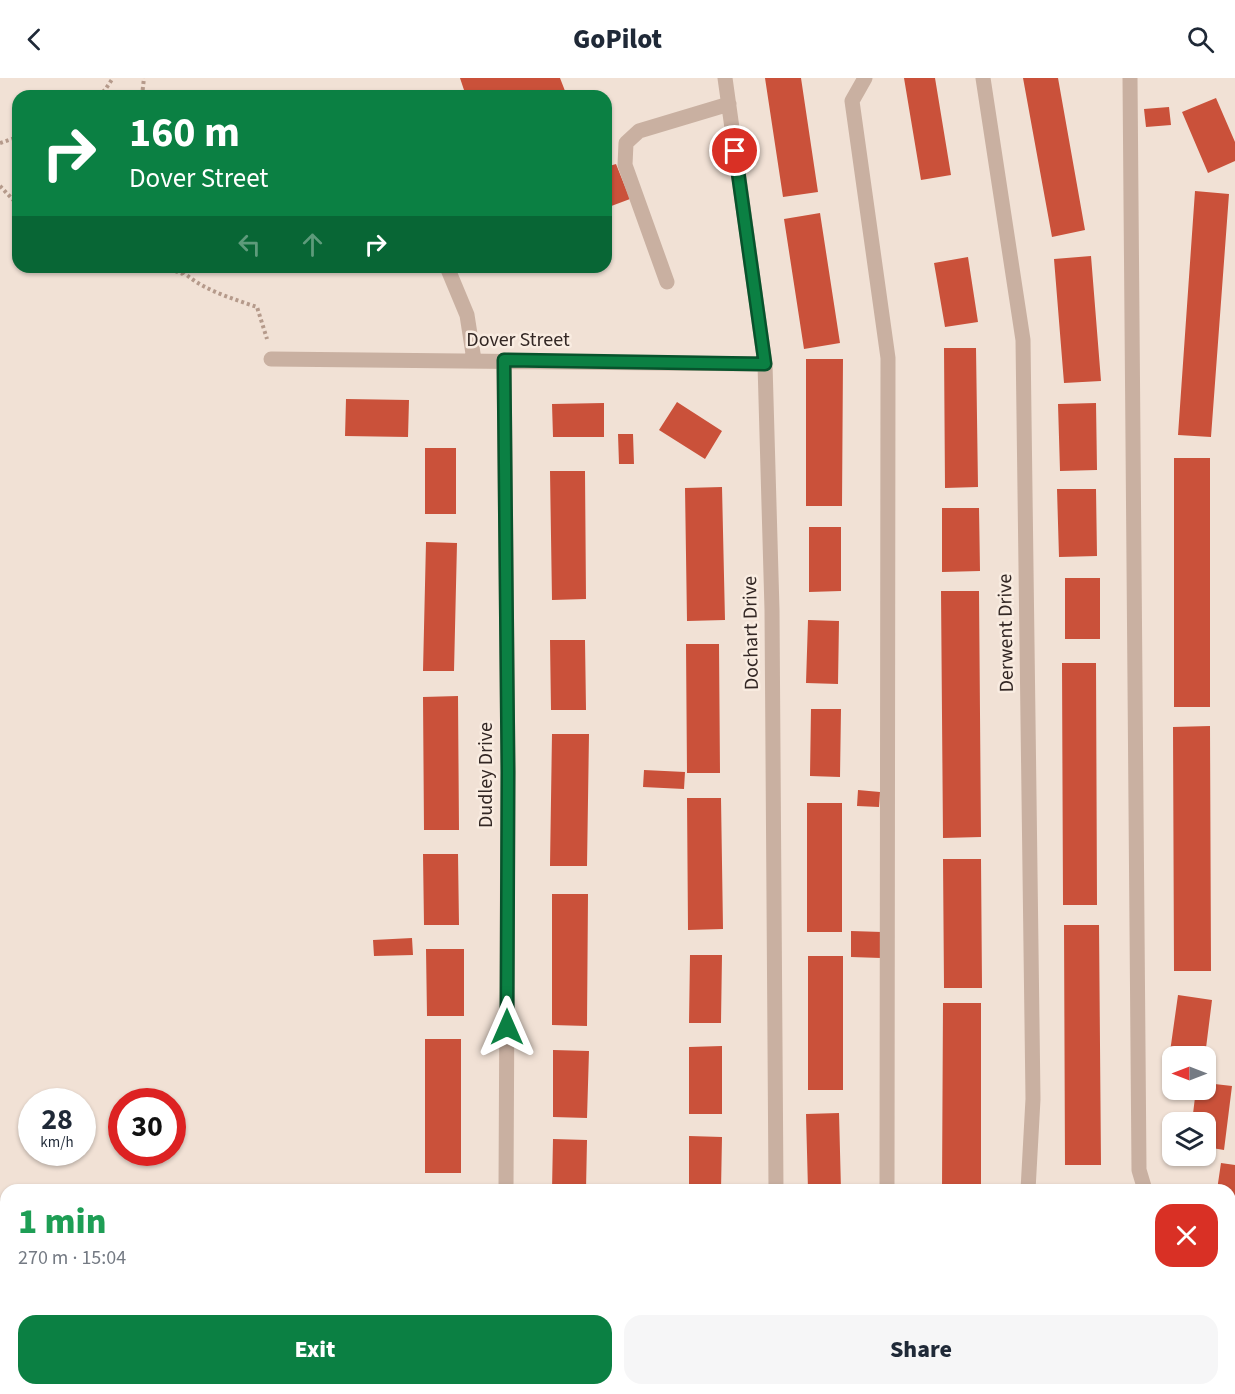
<!DOCTYPE html>
<meta charset="utf-8">
<style>
body{margin:0;font-family:"Source Sans 3",sans-serif;background:#f6f6f7;color:#1f2937;height:100vh;display:flex;flex-direction:column;font-size:22px;white-space:nowrap}
*{box-sizing:border-box;margin:0}
p{font-size:20px;color:#747a83}
.icon{flex:none;width:33px;height:33px;fill:none;stroke:currentColor;stroke-width:2;stroke-linecap:round;stroke-linejoin:round}
.map{position:relative;flex:1;overflow:hidden}
.drawer{position:absolute;left:0px;top:1106px;width:1236px;height:212px;display:flex;flex-direction:column;background:#fff;border-radius:18px 18px 0 0;box-shadow:0 2px 4px #0004}
.drawer>*{flex:none}
.top-card{position:absolute;left:12px;top:12px;width:600px;height:183px;border-radius:18px;box-shadow:0 2px 4px #0004;background:#0b8043;color:#fff;overflow:hidden}
.needle{width:39px;rotate:270deg}
.controls{position:absolute;left:1162px;top:968px;display:grid;gap:12px}
.controls a{display:grid;place-items:center;width:54px;height:54px;border-radius:12px;background:#fff;box-shadow:0 2px 4px #0004;font-size:30px}
.speed{position:absolute;left:18px;top:1010px;display:flex;gap:12px;font-size:30px;font-weight:700;text-align:center}
.speed>*{display:grid;place-content:center;width:78px;height:78px;border-radius:50%;background:#fff;box-shadow:0 2px 4px #0004;line-height:1}
.speed small{font-size:15px;font-weight:400}
.speed .limit{border:9px solid #d22;background:#fff;color:#111}
.pin{position:absolute;display:grid;place-items:center;width:51px;height:51px;color:#fff;margin:-26px;border:3px solid #fff;border-radius:50%;box-shadow:0 2px 6px #0007}
.me{position:absolute;width:66px;margin:-33px;rotate:0deg;stroke-linejoin:round;filter:drop-shadow(0 0 4px #0008)}
.turn{display:flex;align-items:center;gap:21px;height:126px;padding:0 18px;font-size:27px}
.turn .icon{width:78px;height:78px;stroke-width:2.5}
.turn b{display:block;font-size:42px;line-height:51px}
.lanes{display:flex;align-items:center;height:57px;padding:0 18px;background:#0003;justify-content:center;gap:30px;direction:ltr}
.lanes .off{opacity:.35}
.round{display:grid;place-items:center;flex:none;width:63px;height:63px;border-radius:18px;background:#f6f6f7}
.overview{display:flex;align-items:center;justify-content:space-between;height:102px;padding:0 18px}
h1{font-size:36px;font-weight:800;line-height:45px;color:#1e9e55}
.action{display:flex;gap:12px;margin-top:auto;padding:12px 18px}
.action a{flex:1;height:69px;border-radius:18px;background:#0b8043;color:#fff;font-size:24px;font-weight:800;line-height:69px;text-align:center}
.action a+a{background:#f6f6f7;color:#1f2937}
header{display:flex;justify-content:space-between;align-items:center;height:78px;padding:0 18px;background:#fff;font-size:27px;font-weight:800}
.map>svg:first-child{display:block}
</style>
<header><svg class="icon" aria-label="back" viewBox="0 0 24 24"><path d="M15 5l-7 7 7 7"/></svg>GoPilot<svg class="icon" aria-label="search" viewBox="0 0 24 24"><circle cx="10" cy="10" r="6"/><path d="M15 15l6 6"/></svg></header>
<div class="map">
<svg width="1235" height="1316" viewBox="0 0 1235 1316">
<rect width="100%" height="100%" fill="#f1e1d5"/>
<path fill="#ca513a" d="M460 0H560L567 18H458L457 15 464 12Z
M765 0H801L818 114 783 119Z
M904 0H935L951 97 921 102Z
M1023 0H1058L1085 152 1052 159Z
M1216 20 1235 64V83L1208 95 1182 34Z
M1169 29 1171 47 1146 49 1144 31Z
M616 86 630 121 606 130V89Z
M1195 113 1229 116 1211 359 1178 357Z
M820 135 840 265 804 271 784 141Z
M1091 178 1101 303 1064 305 1054 181Z
M968 179 978 244 945 249 934 185Z
M944 270H976L978 409 945 410Z
M806 281H843L842 428H806Z
M346 321 409 322 408 359 345 358Z
M677 324 722 353 705 381 659 352Z
M604 325V359H553L552 326Z
M1096 325 1097 392 1060 393 1058 326Z
M618 356H633L634 386H619Z
M425 370H456V436H425Z
M1174 380H1210V629H1174Z
M550 393H585L586 521 552 522Z
M722 409 725 542 687 543 685 410Z
M1057 411H1096L1097 478 1059 479Z
M942 430H979L980 493 942 494Z
M809 449H841V513L809 514Z
M426 464 457 465 454 593H423Z
M1065 500H1100V561H1065Z
M941 513H979L981 759 943 760Z
M808 542 839 543 838 606 806 605Z
M550 562H585L586 632H551Z
M686 566H719L720 695H687Z
M1062 585H1096L1097 827H1063Z
M458 618 459 752H424L423 619Z
M811 631H841L840 699 810 698Z
M1210 648 1211 893H1174L1173 649Z
M552 656H589L587 788H550Z
M644 692 685 694 684 711 643 709Z
M858 712 880 714 879 729 857 728Z
M687 720H721L723 851 688 852Z
M807 725H842V854H807Z
M423 776H458L459 847H424Z
M943 781H981L982 910H944Z
M552 816H588L587 948 552 947Z
M1064 847H1099L1101 1087H1065Z
M851 853 882 854 881 880 851 879Z
M412 860 413 877 374 878 373 862Z
M426 871H464V938H427Z
M690 877H722L721 945H689Z
M808 878H843V1012H808Z
M1178 917 1212 922 1205 978H1173V981H1169Z
M943 925H981V1112H942Z
M425 961H461V1095H425Z
M722 968V1036H689V969Z
M553 972 589 973 587 1040 553 1039Z
M1206 1005 1232 1008 1224 1072 1206 1069V1044H1192L1196 1011H1206Z
M839 1035 841 1112H808L806 1036Z
M689 1058 722 1059 721 1112H689Z
M553 1061 587 1062 586 1112H552Z
M1221 1085 1235 1087V1160H1230V1112H1217Z
M425 1311H459V1316H425Z"/>
<g fill="none" stroke-linecap="round" stroke-linejoin="round">
<path stroke="#b59a8b" stroke-width="4" stroke-dasharray="3 3" stroke-linecap="butt" d="M98 18 105 12 113 0
M142 18 144 0
M0 65 18 59
M0 108 18 127
M164 189 183 196
M179 189C194 209 233 221 257 229L267 261"/>
<path stroke="#c9b0a1" stroke-width="15" d="M725 0 765 286 772 532 776 1112
M865 0 852 23 888 280 887 1112
M983 0 1023 262 1033 1021 1028 1112
M1130 0 1139 1092 1145 1112
M447 189 467 237 474 282
M667 204 625 87 626 65 639 53 729 26
M271 281 765 286
M504 282 508 694 506 1112
M1230 1302H1235
M506 1311V1316"/>
</g>
<g fill="none" stroke-linecap="round" stroke-linejoin="round">
<defs>
<path id="route" d="M507 949 508 694 504 282 765 286 735 73"/>
</defs>
<use href="#route" stroke="#07532c" stroke-width="15"/>
<use href="#route" stroke="#0b8043" stroke-width="10"/>
</g>
<g text-anchor="middle" dominant-baseline="central" stroke-width="5" stroke-linejoin="round" paint-order="stroke">
<g font-size="20" fill="#332724" stroke="#f9ece1">
<text x="518" y="262">Dover Street</text>
<text transform="translate(751 555) rotate(-91)">Dochart Drive</text>
<text transform="translate(1006 555) rotate(-91)">Derwent Drive</text>
<text transform="translate(486 697) rotate(-90)">Dudley Drive</text>
</g>
</g>
</svg>
<div class="controls">
<a><svg class="needle" viewBox="-14 -14 28 28"><path d="M0-13l5 13h-10z" fill="#e53935"/><path d="M0 13l5-13h-10z" fill="#747a83"/></svg></a>
<a><svg class="icon" aria-label="layers" viewBox="0 0 24 24"><path d="M12 4l9 5-9 5-9-5zM3 14l9 5 9-5"/></svg></a>
</div>
<div class="speed"><div>28<small>km/h</small></div><div class="limit">30</div></div>
<div class="pin" style="left:735px;top:73px;background:#d93025"><svg class="icon" aria-label="arrive" viewBox="0 0 24 24"><path d="M6 21V4h12l-3 4 3 4H6"/></svg></div>
<svg class="me" style="left:507px;top:949px" viewBox="-20 -20 40 40"><path d="M0-17L14 15 0 8-14 15z" fill="#0b8043" stroke="#fff" stroke-width="4"/></svg>
<div class="top-card">
<div class="turn"><svg class="icon" aria-label="right" viewBox="0 0 24 24"><path d="M7 20v-9h11M14 6l5 5-5 5"/></svg><div><b>160 m</b>Dover Street</div></div>
<div class="lanes"><svg class="icon off" aria-label="left" viewBox="0 0 24 24"><path d="M17 20v-9H6M10 6l-5 5 5 5"/></svg><svg class="icon off" aria-label="ahead" viewBox="0 0 24 24"><path d="M12 20V5M6 11l6-6 6 6"/></svg><svg class="icon" aria-label="right" viewBox="0 0 24 24"><path d="M7 20v-9h11M14 6l5 5-5 5"/></svg></div>
</div>
<section class="drawer">
<div class="overview"><div><h1>1 min</h1><p>270 m · 15:04</p></div><a class="round" style="background:#d93025;color:#fff"><svg class="icon" aria-label="close" viewBox="0 0 24 24"><path d="M6 6l12 12M18 6L6 18"/></svg></a></div>
<div class="action"><a>Exit</a><a>Share</a></div>
</section>
</div>
